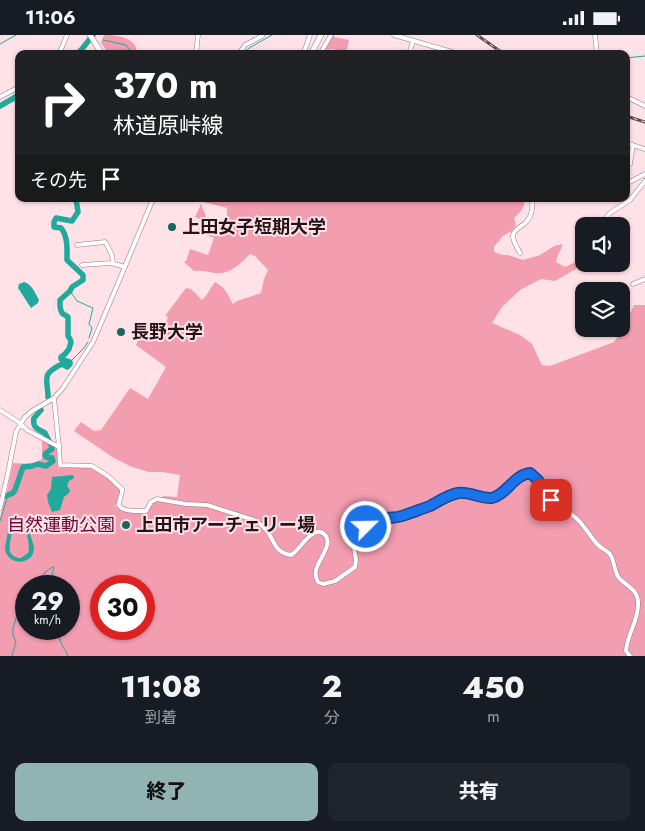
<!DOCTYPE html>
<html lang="ja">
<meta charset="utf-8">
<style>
body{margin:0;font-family:Jost,"Noto Sans JP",sans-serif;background:#20242c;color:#f1f3f6;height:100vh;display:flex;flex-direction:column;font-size:19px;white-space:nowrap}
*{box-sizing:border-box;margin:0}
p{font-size:16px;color:#9ea1a6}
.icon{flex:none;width:28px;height:28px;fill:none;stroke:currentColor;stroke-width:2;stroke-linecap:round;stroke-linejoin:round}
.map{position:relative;height:621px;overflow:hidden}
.side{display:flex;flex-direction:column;background:#171b24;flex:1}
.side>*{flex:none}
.banner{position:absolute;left:15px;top:15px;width:615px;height:152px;border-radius:10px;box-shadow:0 1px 4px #0004;background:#202124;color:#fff;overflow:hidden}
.controls{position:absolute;left:575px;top:182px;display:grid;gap:10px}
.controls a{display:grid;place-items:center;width:55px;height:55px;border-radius:10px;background:#171b24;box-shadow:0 1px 4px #0004;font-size:25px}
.speed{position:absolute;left:15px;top:540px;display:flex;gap:10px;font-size:25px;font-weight:700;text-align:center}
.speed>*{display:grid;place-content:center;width:65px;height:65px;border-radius:50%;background:#171b24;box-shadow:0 1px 4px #0004;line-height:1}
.speed small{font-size:12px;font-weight:400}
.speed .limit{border:8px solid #d22;background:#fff;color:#111}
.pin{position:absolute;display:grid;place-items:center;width:42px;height:42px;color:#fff;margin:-21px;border-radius:10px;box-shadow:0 2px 8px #0006}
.me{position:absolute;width:55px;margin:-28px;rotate:67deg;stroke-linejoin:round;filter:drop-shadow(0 0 4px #0008)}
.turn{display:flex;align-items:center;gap:18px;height:105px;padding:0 15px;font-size:22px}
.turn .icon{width:65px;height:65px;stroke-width:2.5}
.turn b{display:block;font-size:35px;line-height:42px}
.then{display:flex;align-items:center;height:48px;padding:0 15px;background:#0003;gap:10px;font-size:19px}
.eta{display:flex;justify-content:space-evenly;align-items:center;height:85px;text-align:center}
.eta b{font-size:30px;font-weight:800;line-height:35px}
.action{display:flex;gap:10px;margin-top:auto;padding:10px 15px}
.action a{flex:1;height:58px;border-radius:10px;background:#91b4b2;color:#111;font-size:20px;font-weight:800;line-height:58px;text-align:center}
.action a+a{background:#20242c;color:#f1f3f6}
.status{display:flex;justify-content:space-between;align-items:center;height:35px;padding:0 25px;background:#171b24;direction:ltr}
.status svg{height:14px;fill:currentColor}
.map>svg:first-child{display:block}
</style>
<div class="status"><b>11:06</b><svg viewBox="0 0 49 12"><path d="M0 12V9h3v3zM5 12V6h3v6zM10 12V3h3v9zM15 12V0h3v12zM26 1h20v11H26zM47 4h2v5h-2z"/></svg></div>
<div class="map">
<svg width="645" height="621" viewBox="0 0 645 621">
<rect width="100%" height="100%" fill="#ffe2e7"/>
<path fill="#f39db1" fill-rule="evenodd" d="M104 0C116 0 136 2 137 17L143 19H128L120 16 111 15 108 18 101 8Z
M332 0H334V2L349 5 346 19 333 14 323 15Z
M196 164H524C526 172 520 178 514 183L516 190 512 196 503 201 494 212V217L503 220H508L523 225 540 220 554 211 563 209 558 220 556 227 565 232 584 223V228L581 231 555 246 541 244 520 255 502 272 492 288 520 300 532 309 542 330 550 331 614 307 624 292 634 270H645V621H0V483L7 456 13 428 32 429 42 424V404L57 413 58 433H91L107 442 121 455V459L115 471 123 475 147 480C150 466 155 469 164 461L177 462 180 440 162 437H149L132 432 114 423 74 396 81 387 94 396 101 395 130 353 148 364 166 332 136 310 143 294 154 300H157L167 285 168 282 165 281 186 253 191 254 202 265C208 260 210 253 215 247 225 252 228 260 233 269L237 266 261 258 264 244 268 235 255 221 250 219C240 229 230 240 215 238 207 237 202 235 194 236L184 227 186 226 190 214 208 220 214 203 198 197 202 185 195 182 201 169 207 184 222 188 227 181V173L196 165ZM26 551H69V594H26ZM101 551H144V594H101Z"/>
<path fill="#21a99c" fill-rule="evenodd" d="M24 247C32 249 35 258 39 265L38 268 31 273 18 253 19 249Z
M73 440 74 443 69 446 67 451 70 455 69 458 64 462 60 475 52 477 48 467 47 460 51 454 52 442Z
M14 483H20C28 486 28 494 31 502 32 506 34 510 34 514 33 531 6 531 5 513 5 509 7 505 7 501 9 495 9 488 14 483ZM16 487H20C26 492 31 511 28 518L21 523C7 522 9 513 11 502 12 497 13 492 16 487Z"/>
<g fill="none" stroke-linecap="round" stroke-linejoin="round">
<path stroke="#21a99c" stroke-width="1" d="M103 5 126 10 133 19
M0 9 16 0
M243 19 249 13 272 0
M606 19H609
M626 23 645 21
M70 256 77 266 93 273 89 289 92 293 89 303
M70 327 84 313 88 307
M0 486 8 460
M43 541 45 537 53 532
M37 551 40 546
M49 551C50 544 53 539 54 532
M58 594C58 599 60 606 62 610 64 615 67 616 68 621
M12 621 16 607 13 600V593L17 580V573L22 561 26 557"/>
<path stroke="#21a99c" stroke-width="5.5" d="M77 19 82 14 93 0
M0 71 19 60
M48 362C48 343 40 340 62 329L67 332 70 329V327L61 324V322L65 319 69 314 71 307 70 304 68 301V282C67 281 65 280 63 279 59 275 60 270 60 265L70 256 72 252 83 245V240L67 225C67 215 68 201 61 193L54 192V187L56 183 72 186 78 177 76 164
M41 375 34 383C32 393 38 394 45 398L49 406
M6 461 13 458 15 455 23 432 32 431 38 429 46 431 53 426 52 423 46 422 45 420 46 418 52 414 51 409"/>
<defs>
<path id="minor" d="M394 0 459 19
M595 0 597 19
M59 19 67 0
M196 19 198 0
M239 19 245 10 262 1
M303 19 307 9 310 0
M320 19 331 0
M409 19 413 6
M0 62 19 52
M626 63 631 64 645 71
M626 108 645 114
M626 128 630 129 633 110
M626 149 645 139
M599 191 610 178 630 165 645 146
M77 210 105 207 106 208 112 220 113 228
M580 214 584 211
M520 218C518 214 512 205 513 200 514 195 520 192 524 189 532 182 533 174 532 164
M82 230 111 228 125 232
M633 249 645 244
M54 363 59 412 60 430 92 431 108 441 122 454C123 460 118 465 119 470 121 477 140 476 146 476L151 467 157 464 186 469 207 470 254 485C259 488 263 491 267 496 275 507 275 518 291 520L294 518C301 512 305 503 313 499 317 496 321 496 324 499 334 507 320 523 317 532 315 537 315 542 318 547L323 549 335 546 355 532 356 525 353 507C358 499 364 492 371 487 380 480 391 484 401 481 409 479 422 474 430 471 439 467 447 460 458 458 469 456 480 464 492 463 506 460 514 440 530 439 537 443 542 448 546 455 548 458 549 462 552 465 555 471 562 472 567 476 573 480 580 486 584 492 589 498 593 505 598 510 602 514 607 515 610 519 615 527 614 538 620 544 628 552 638 555 638 568 639 585 627 599 626 616L630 621
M0 375 20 388 27 395 59 412
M0 473 8 438 16 397 25 382 32 376 54 363 63 353 93 307 119 246 153 164"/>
<path id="major" d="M90 0 102 19
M311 19 321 0"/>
</defs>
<use href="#minor" stroke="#9e737c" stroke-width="5"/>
<use href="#major" stroke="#9e737c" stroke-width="6"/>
<use href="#minor" stroke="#fff" stroke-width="4"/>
<use href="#major" stroke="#fff" stroke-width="5"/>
<defs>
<path id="rail" d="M477 0 504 19
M626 81 645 87"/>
</defs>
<use href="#rail" stroke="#5c484c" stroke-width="3"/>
<use href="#rail" stroke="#ffe2e7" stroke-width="1" stroke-dasharray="4" stroke-linecap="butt"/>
</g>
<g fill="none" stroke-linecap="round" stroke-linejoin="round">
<defs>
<path id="route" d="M366 492C382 476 388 487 405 480 413 477 422 474 430 471 439 466 448 460 458 458 469 456 480 464 492 463 506 460 514 440 530 438 540 446 546 454 551 465"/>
</defs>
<use href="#route" stroke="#114b97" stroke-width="12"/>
<use href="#route" stroke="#1a73e8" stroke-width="9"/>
</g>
<g fill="#1c665f" stroke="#ffe2e7" stroke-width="2">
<circle cx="172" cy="192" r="5"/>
<circle cx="121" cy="297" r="5"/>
<circle cx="126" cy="490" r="5"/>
</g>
<g text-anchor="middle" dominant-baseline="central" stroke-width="4" stroke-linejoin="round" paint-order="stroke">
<g font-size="18" font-weight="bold" fill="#241417" stroke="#ffe2e7" text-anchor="start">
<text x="182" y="192">上田女子短期大学</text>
<text x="131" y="297">長野大学</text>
<text x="136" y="490">上田市アーチェリー場</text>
</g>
<g font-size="18" fill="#6d0630" stroke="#ffe2e7">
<text x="61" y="490">自然運動公園</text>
</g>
</g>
</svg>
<div class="controls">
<a><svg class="icon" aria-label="sound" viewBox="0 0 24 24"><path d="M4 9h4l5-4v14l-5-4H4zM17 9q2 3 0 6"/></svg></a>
<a><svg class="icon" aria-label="layers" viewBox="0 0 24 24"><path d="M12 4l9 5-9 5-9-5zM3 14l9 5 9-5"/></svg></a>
</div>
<div class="speed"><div>29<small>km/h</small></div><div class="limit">30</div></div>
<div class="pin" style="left:551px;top:465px;background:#d93025"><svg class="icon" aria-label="arrive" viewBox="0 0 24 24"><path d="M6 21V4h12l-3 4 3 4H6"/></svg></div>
<svg class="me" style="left:366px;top:492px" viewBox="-20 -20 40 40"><circle r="17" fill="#1a73e8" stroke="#fff" stroke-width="3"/><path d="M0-11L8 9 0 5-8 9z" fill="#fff"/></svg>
<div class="banner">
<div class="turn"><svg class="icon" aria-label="right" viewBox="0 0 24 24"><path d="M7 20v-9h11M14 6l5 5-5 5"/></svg><div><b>370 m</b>林道原峠線</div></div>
<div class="then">その先<svg class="icon" aria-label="arrive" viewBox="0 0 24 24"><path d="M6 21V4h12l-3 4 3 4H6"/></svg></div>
</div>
</div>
<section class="side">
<div class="eta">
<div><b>11:08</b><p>到着</p></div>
<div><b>2</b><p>分</p></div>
<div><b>450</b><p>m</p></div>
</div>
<div class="action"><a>終了</a><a>共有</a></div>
</section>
